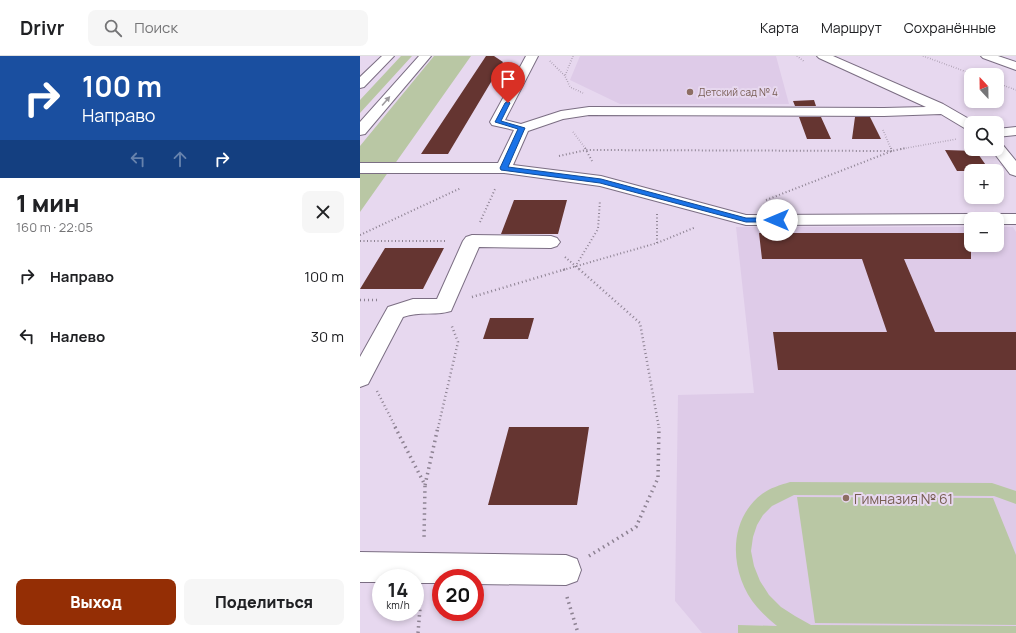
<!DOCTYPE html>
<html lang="ru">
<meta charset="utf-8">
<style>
body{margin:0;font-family:Manrope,sans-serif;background:#f6f6f6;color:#202124;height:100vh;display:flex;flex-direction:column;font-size:15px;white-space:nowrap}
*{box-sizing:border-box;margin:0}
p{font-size:13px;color:#757577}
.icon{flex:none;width:22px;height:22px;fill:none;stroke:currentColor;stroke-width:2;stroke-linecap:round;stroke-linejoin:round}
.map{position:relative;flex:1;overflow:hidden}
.details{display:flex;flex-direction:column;background:#fff;width:360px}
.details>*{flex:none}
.hud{background:#1a4fa0;color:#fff;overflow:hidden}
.needle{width:26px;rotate:338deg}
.buttons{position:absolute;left:604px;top:12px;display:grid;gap:8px}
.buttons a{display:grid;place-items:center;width:40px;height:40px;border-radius:8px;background:#fff;box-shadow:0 2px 6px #0003;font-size:20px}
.speed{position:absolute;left:12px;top:513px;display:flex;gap:8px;font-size:20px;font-weight:700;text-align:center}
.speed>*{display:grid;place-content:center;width:52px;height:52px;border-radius:50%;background:#fff;box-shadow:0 2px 6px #0003;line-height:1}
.speed small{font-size:10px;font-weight:400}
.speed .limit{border:6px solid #d22;background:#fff;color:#111}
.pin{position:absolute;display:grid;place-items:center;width:34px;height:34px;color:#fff;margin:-41px -17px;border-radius:50% 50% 50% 0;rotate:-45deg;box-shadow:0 0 4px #0007}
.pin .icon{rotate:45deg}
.me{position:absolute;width:44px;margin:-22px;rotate:270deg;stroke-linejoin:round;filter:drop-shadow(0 0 3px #0008)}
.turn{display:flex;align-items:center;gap:14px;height:84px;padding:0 16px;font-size:18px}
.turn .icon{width:52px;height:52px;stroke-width:2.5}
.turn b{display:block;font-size:28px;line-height:34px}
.lanes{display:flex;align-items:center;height:38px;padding:0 16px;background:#0003;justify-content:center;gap:20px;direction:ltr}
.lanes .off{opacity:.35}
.round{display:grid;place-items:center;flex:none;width:42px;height:42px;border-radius:8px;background:#f6f6f6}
.headline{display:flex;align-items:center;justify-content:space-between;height:68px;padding:0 16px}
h1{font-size:24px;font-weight:800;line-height:30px}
.button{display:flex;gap:8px;margin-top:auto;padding:8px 16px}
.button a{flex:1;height:46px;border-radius:8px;background:#942e05;color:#fff;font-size:16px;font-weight:800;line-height:46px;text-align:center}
.button a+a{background:#f6f6f6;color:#202124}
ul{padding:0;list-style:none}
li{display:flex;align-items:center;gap:12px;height:60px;padding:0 16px}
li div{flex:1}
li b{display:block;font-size:15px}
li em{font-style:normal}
header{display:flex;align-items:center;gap:24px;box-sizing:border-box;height:56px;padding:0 20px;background:#fff;border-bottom:1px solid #e0e0e0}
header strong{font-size:19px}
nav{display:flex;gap:22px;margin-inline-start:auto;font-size:14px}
.search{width:280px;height:36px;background:#f6f6f6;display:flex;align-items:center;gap:10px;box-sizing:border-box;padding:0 14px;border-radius:8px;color:#757577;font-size:15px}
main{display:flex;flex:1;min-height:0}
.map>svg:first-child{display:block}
</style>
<header>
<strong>Drivr</strong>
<div class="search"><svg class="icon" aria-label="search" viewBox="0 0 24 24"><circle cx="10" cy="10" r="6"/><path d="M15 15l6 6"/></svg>Поиск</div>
<nav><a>Карта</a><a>Маршрут</a><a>Сохранённые</a></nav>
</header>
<main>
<section class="details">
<div class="hud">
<div class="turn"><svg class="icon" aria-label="right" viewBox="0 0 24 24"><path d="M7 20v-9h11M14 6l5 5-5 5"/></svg><div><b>100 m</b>Направо</div></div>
<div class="lanes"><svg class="icon off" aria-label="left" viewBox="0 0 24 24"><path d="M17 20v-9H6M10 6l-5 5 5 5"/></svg><svg class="icon off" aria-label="ahead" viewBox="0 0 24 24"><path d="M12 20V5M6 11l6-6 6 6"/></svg><svg class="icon" aria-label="right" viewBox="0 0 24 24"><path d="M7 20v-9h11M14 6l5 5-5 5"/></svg></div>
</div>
<div class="headline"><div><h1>1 мин</h1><p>160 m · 22:05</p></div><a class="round"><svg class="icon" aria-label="close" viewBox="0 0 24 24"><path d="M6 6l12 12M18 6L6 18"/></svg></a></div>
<ul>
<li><svg class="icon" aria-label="right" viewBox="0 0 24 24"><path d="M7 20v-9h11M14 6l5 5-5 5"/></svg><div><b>Направо</b></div><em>100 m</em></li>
<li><svg class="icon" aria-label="left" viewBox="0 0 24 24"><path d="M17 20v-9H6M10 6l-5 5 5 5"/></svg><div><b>Налево</b></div><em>30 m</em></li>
</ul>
<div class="button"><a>Выход</a><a>Поделиться</a></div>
</section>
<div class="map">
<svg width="656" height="577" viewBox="0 0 656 577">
<rect width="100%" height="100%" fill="#e7d8ef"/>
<path fill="#decbe8" d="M220 0H416L429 48H260L210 24Z
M376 171H611V189H637V171H653L656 176V577H342L315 545 318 339 394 337Z"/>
<path fill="#b9c7a4" d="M41 0H52L0 57V44Z
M74 0H111L34 109H0V90Z
M0 115H29L0 156Z
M430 426 632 427 656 435V448L634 440 434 439 412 450 403 459 397 469 393 481 391 495 394 510 400 525 409 539 421 551 435 560 451 569 656 570V577H378V569L417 570C410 564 403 558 397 551 370 520 366 465 402 438 410 432 420 429 430 426Z
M437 441 633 442 656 499V569L455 567Z"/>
<path fill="#653531" d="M126 0H134L143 6 88 98H61Z
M454 44 456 50H435L433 45Z
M439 61H461L471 83H447Z
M495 61H510L521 83H492Z
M585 94 616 95 630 115H597Z
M154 144H207L198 178H141Z
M399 177H611V203H544L575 276H656V314H418L413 276H527L502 203H402Z
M25 192H84L63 233H0Z
M130 262H174L168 283H123Z
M149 371H229L217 449H128Z"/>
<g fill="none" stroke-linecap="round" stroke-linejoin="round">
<defs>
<path id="minor" d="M22 0H34L4 31 0 32V21Z
M59 0H71L5 78 0 79V66Z
M166 0H178L145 64 161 68 201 55 229 51 524 52 566 51 459 2 457 0H473L583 48 616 67H611V74L606 73 581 58 524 60 229 59 203 63 168 75 153 109 241 120 386 159 611 158 617 159 620 163H611V168L386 169 240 130 144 117H0V107H138L154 74 132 69 130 66Z
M621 0H638L656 6V14L623 2Z
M656 71V79L637 81V73Z
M637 87 642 88 656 105V120L650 118 631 93H637Z
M637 158H656V168H637V163H628L631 159Z
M112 179 191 180 197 182 200 186 197 190 191 192 119 191 91 255C75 260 60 255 43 261L8 328 0 331V301L28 251 53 243H77L103 185 106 181Z
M0 496 206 499 217 503 221 514 217 525 206 529 115 528V522H81V527H55V522H21V526H0Z"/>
</defs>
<use href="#minor" stroke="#7b6e83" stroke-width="2"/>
<path stroke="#8d8292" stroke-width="1.5" stroke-dasharray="0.5 2" stroke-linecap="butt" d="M213 0 205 20 210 31 223 37
M437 0 445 6
M563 0 615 19
M190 5 205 20
M637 27 656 34
M523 74 531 93
M213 76 226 93
M541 93 597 83"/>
<path stroke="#8d8292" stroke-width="2" stroke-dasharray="1 2.5" stroke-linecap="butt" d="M225 92 232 105
M199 100 226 94 532 95 531 92
M406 144 532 95 546 92
M297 158V187
M120 166 136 131
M0 179 101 132
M0 185H87
M205 201 220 214
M215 211 238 173 240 144
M203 214 297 187 336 171"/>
<path stroke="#8d8292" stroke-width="2.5" stroke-dasharray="1 3" stroke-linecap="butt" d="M219 213 280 267 299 372
M112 241 206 213
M0 244H17
M17 335 36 372
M78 372 98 286 91 268"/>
<path stroke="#8d8292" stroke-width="3.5" stroke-dasharray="1.5 4" stroke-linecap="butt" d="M35 371 65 429 64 483
M65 429 78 371
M229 500 276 471 298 422 299 371
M207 541 218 577
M58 577 61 540"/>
<use href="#minor" fill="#fff" fill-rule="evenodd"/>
</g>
<defs><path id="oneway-solid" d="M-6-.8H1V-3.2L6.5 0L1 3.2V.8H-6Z"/></defs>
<use fill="#9d9a9e" href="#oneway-solid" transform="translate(26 45) rotate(-49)"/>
<path fill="#1a73e8" stroke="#114b97" d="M148 45 150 47 141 65 165 72 148 111 241 123 386 162H417L420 164 417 166H386L240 127 141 114 140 112 158 73 135 66 145 47Z"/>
<g fill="#8d6e63" stroke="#e7d8ef" stroke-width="1.5">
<circle cx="330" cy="36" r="4"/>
<circle cx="486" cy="442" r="4"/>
</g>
<g text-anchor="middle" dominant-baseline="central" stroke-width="4" stroke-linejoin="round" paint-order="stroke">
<g font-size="10" fill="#785e54" stroke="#e7d8ef" text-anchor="start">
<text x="338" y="36">Детский сад № 4</text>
</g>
<g font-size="14" fill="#785e54" stroke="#e7d8ef" text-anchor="start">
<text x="494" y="442">Гимназия № 61</text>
</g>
</g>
</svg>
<div class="buttons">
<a><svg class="needle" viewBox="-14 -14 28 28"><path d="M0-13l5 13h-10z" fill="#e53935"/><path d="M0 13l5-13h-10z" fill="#757577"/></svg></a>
<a><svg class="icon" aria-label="search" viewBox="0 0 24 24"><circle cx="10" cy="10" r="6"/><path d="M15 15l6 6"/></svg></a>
<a>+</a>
<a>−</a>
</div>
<div class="speed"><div>14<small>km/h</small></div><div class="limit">20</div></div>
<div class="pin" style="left:148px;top:47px;background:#d93025"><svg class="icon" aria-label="arrive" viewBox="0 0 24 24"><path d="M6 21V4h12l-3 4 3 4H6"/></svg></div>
<svg class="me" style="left:417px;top:164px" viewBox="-20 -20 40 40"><circle r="19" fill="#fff"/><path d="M0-13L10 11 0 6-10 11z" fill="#1a73e8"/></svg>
</div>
</main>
